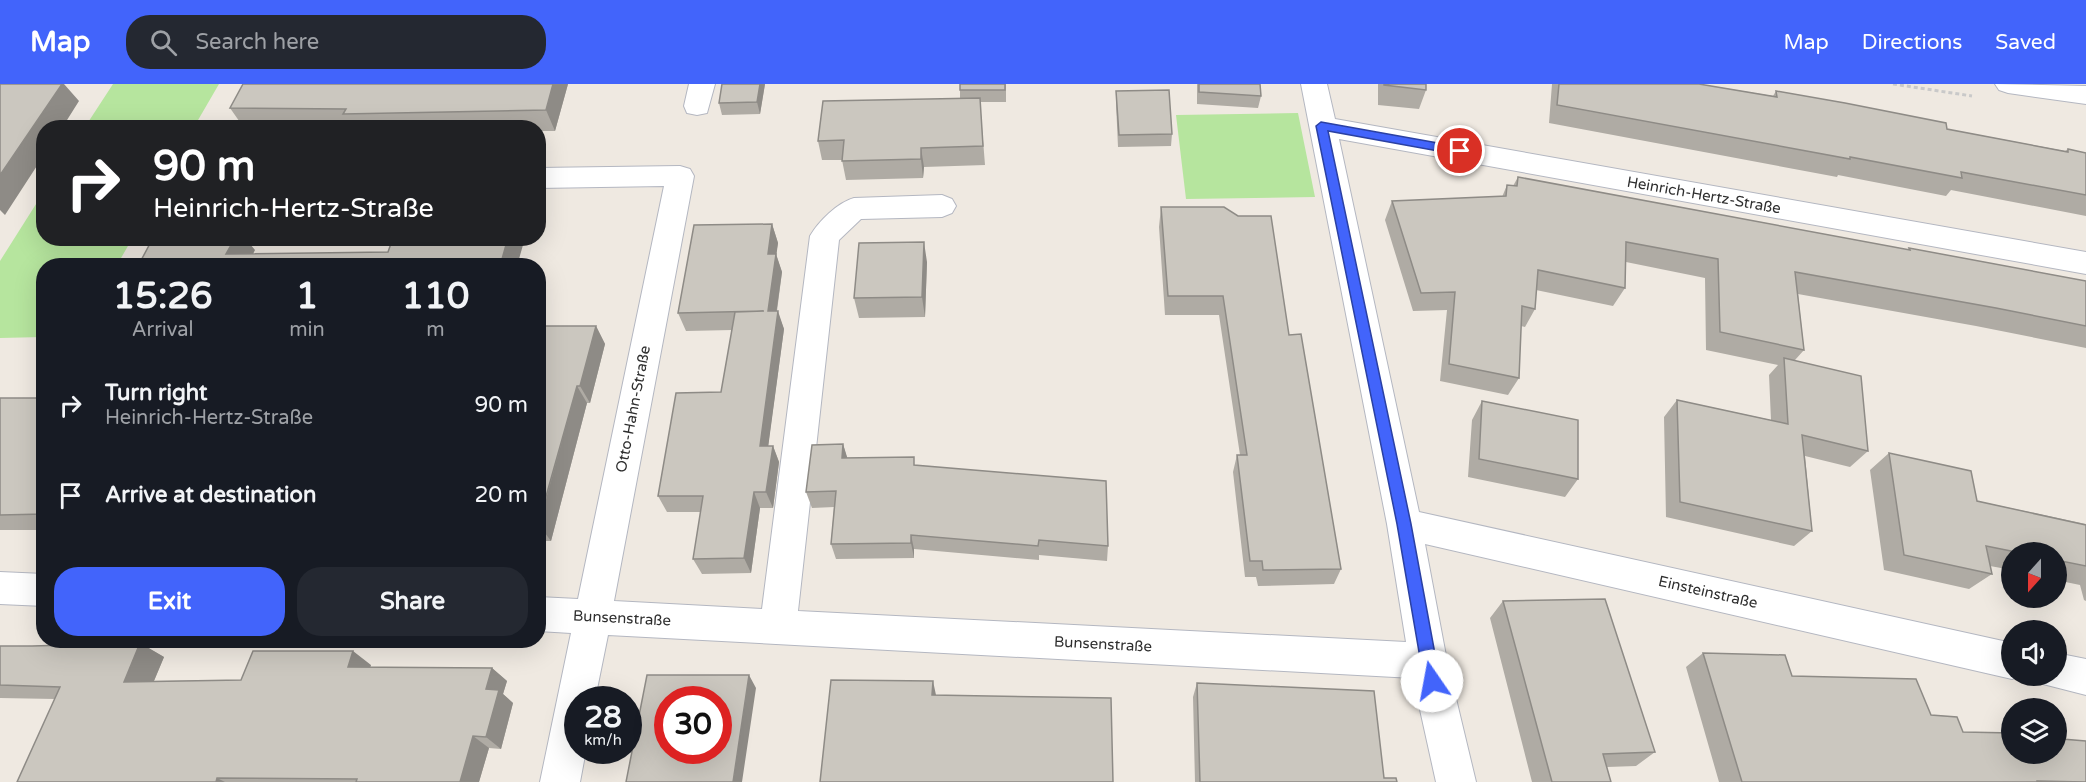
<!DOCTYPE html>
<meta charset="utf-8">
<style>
body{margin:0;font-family:"Varela Round",sans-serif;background:#242831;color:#f1f3f6;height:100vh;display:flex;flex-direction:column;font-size:22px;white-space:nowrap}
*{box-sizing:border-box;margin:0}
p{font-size:20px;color:#9ea1a6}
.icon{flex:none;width:33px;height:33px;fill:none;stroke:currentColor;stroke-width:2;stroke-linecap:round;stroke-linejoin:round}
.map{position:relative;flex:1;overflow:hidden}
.details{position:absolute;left:36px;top:174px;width:510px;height:390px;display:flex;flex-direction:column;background:#171b24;border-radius:24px;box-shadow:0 6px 24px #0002}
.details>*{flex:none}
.banner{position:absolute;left:36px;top:36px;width:510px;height:126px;border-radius:24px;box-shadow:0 6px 24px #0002;background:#202124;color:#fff;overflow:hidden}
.needle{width:39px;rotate:201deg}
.tools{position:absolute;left:2001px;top:458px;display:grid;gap:12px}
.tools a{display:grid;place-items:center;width:66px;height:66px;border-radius:50%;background:#171b24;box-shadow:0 6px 24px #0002;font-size:30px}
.speed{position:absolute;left:564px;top:602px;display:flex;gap:12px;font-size:30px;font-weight:700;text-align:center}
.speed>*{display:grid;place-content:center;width:78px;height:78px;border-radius:50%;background:#171b24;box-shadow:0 6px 24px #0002;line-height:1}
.speed small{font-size:15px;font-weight:400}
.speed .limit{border:9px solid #d22;background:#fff;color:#111}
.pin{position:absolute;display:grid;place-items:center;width:51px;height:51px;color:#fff;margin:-26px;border:3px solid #fff;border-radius:50%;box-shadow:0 2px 6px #0007}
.me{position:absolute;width:66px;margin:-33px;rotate:348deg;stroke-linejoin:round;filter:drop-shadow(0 0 4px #0008)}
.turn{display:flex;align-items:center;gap:21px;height:126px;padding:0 18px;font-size:27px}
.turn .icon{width:78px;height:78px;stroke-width:2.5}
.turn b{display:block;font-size:42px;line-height:51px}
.eta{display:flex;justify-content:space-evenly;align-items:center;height:102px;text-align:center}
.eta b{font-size:36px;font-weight:700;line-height:42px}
.cta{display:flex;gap:12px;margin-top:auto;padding:12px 18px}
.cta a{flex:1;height:69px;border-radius:24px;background:#4264fb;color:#fff;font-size:24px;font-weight:700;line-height:69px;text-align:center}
.cta a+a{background:#242831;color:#f1f3f6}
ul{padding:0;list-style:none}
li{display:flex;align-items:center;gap:18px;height:90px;padding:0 18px}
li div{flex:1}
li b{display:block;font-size:22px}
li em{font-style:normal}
header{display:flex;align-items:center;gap:36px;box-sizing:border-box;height:84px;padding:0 30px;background:#4264fb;color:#fff}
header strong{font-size:28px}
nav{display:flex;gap:33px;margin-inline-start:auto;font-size:21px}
.search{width:420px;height:54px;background:#242831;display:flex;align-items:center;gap:15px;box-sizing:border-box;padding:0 21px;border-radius:24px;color:#9ea1a6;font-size:22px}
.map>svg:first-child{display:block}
</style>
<header>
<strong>Map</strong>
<div class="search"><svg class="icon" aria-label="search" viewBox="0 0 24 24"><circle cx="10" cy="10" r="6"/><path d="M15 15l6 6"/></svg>Search here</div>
<nav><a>Map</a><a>Directions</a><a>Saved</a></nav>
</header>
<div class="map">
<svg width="2086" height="698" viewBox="0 0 2086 698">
<rect width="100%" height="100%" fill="#efe9e1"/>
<path fill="#b6e59e" d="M113 0H219L194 43H85Z
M1298 29 1315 113 1186 115 1176 31Z
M43 109 44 154 132 155 117 181 44 182 43 253 0 254V177Z"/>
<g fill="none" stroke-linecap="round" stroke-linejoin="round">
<defs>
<path id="minor" d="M689 0H715L707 29 697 31 687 29 684 22Z
M1301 0H1327L1335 35 2086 168V190L1339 55 1419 428 2012 559V591H2021L2012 595 1425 460 1447 577 1476 698H1436L1413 594 608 551 595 615H578V666H586L580 698H540L571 549 538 547V513L578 515 664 102 538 104V84L680 82 690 85 694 92 614 517 762 525 810 152C819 137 837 119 854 114L942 111 952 115 956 122 952 129 942 133 861 135 839 156 798 527 1406 558 1387 440Z
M0 488 44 490V522L0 520Z
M2056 569 2086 575V611L2043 600 2039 591H2056Z"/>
<path id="tertiary" d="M1995 0 2086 2V20L2008 9 1999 6Z"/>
</defs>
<use href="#minor" stroke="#b4b7c1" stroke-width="2"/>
<use href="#tertiary" stroke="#b4b7c1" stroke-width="2"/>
<path stroke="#c9c9c9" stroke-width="3" stroke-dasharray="4 3" stroke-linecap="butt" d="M1893 0 1972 12"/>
<use href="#minor" fill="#fff" fill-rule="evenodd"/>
<use href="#tertiary" fill="#fff" fill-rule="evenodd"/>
</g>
<path fill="#afaba4" d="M568 0 555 47H538V44H244L230 24Z
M765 0 760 30 722 31 719 19Z
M1006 0V18H980L985 81 924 83 923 94 846 96 842 76H822L818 57 960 14V6Z
M1197 0H1260L1261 12 1258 24 1197 20Z
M1378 0H1426V6L1419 25 1378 21Z
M1552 0H1699L1773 12 1776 7 1947 45 2065 67 2068 65 2086 69V132L1951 106 1946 112 1838 91 1837 93 1549 39Z
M1116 7 1172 50 1171 62 1118 63 1116 19Z
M1518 93 1907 166 1909 164 2086 197V264L1976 242 1798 210 1804 266 1795 276 1868 367 1850 383 1805 372 1812 447 1794 462 1666 433 1664 333 1677 316 1771 336 1769 291 1778 281 1706 266 1705 194 1626 178 1625 204 1613 222 1536 206 1535 225 1525 243 1521 242 1519 294 1508 311 1440 297 1447 226 1413 227 1385 136 1392 117 1502 113 1507 101 1513 102Z
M1161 123 1289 251 1341 485 1334 500 1258 502 1256 493H1245L1233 388 1237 371H1240L1219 231H1165L1159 143Z
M772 140 778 159 776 170 782 188 777 227 784 245 768 362H773L779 378 773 424H760L751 489 702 490 693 475 701 428H667L658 412 721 308 732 246 686 247 678 229Z
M927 178 925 233 859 234 854 214Z
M538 242H596L605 260 590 319H587L551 457H538Z
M44 310V446H0V314H41Z
M1482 317 1578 395 1565 413 1468 393 1472 336Z
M843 360 847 374 916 381 1108 462 1107 477 1039 471V476L914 465V474L836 475 831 460 834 423 812 424 806 408Z
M1889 369 1977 417 2086 440V517L2084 516 2080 501 2056 496V468H2012V486L1990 482 1992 490 1969 505 1884 486 1870 386Z
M1503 517 1655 668 1636 682 1607 683 1611 698H1532L1490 534Z
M140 559 164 573 154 597 241 596 371 581 370 583 492 584 507 597 503 610 513 619 501 665 489 664 479 698H17L55 615 0 614V562H32Z
M1703 569 1792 592 1931 631 1963 648 2062 655 2086 698H1719L1686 583Z
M1197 599 1384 694 1397 698H1195L1193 613Z"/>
<path fill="#8e8b86" d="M62 0H64L79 17 62 44H44V71L5 131 0 126V91Z
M553 0H568L555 47 546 26Z
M760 0H765L760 30 757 18Z
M921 64 924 83 923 94 921 75Z
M772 140 778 159 774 189 768 170Z
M235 154H245L255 166 247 182 226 170Z
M508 154H525L517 182H500Z
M924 158 927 178 925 233 922 213Z
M776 170 782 188 774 245 768 227Z
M778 227 784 245 766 379 760 362Z
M596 242 605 260 590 319 580 302Z
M577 302 587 319 551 457 539 441Z
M843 360 848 376 842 374Z
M773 362 779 378 773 424 766 408Z
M754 408 760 424 751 489 744 474Z
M911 451 914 465V474L911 459Z
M140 559 164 573 148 611 124 598Z
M353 567 371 581 366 597 348 583Z
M492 584 507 597 503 610 513 619 501 665 486 653V605Z
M749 591 756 604 742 698H733Z
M933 597 936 611 935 625 932 611Z
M473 652 489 664 479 698H460Z
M217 694 225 698H216Z"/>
<path fill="#cbc7bf" stroke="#8e8b86" stroke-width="1.5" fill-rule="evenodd" d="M0 0H62L0 91Z
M243 0H553L546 26 343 30 346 25 230 24Z
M722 0H760L757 18 719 19Z
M960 0H1005V6H960Z
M1199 0H1260L1261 12 1199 8Z
M1384 0H1426V6L1384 1Z
M1559 0H1699L1777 13 1776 7 1845 19 1946 39 1947 45 2068 68V65L2086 69V111L1961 88 1962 94 1850 73V75L1557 21Z
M1169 6 1172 50 1119 51 1116 7Z
M980 14 983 62 921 64V75L842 77 844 56 818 57 823 17Z
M1518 93 1910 166 1909 164 2086 197V242L1996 224 1795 188 1804 266 1720 248 1718 175 1626 158 1625 204 1538 186 1535 225 1522 222 1519 294 1449 280 1455 208 1421 209 1392 117 1506 112 1507 101 1517 102Z
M1161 123H1224L1238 132H1271L1289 251 1301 250 1341 485 1263 486 1262 477H1250L1237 371H1247L1223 212H1168Z
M772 140 768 170H776L768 227H778L760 362H773L766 408H754L744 474 693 475 703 412H658L676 309 721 308 735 228 764 227 678 229 694 141Z
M153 154H235L226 170 388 168 393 154H508L500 182H138Z
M924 158 922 213 854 214 859 159Z
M538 242H596L580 302H577L538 441Z
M1784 274 1861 292 1868 367 1802 351 1812 447 1680 418 1677 316 1788 340Z
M44 310V430L0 431V314H41Z
M1482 317 1578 336V395L1479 375Z
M843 360 842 374 914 373V381L1106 397 1108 462 1039 456 1038 462 911 451V459L831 460 836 407 806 408 812 361Z
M1889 369 1971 387 1977 417 2086 441V482L2056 476V468H2016L1986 462 1992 490 1904 471Z
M1605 515 1655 668 1603 670 1611 698H1552L1503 517Z
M140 559 124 598 241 596 253 567H353L348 583 492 584 486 605 499 606 486 653 473 652 460 698H356L357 695 217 694 216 698H17L60 603 0 601V562H32Z
M1703 569 1785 571 1792 592 1916 595 1931 631 1957 633 1963 648 2012 649V669H2056V651H2061L2062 655 2086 657V698L2037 697V698H1742Z
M647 591H749L733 698H626ZM668 615H718V666H668Z
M831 596 933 597 932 611 1111 614 1113 698H820Z
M1197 599 1374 607 1384 694H1396L1397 698H1200Z"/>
<path fill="#4264fb" stroke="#2b41a3" stroke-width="1.5" d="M1321 38 1460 63 1466 67 1460 71 1328 47 1411 440 1440 597 1438 603 1432 605 1427 603 1424 597 1397 440 1316 42Z"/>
<g text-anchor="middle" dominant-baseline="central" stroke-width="6" stroke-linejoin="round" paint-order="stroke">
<g font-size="15" fill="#2e2e2e" stroke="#fff">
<text transform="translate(1704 111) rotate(10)">Heinrich-Hertz-Straße</text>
<text transform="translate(633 325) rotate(-79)">Otto-Hahn-Straße</text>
<text transform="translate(1708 508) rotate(13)">Einsteinstraße</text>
<text transform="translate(622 534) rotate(3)">Bunsenstraße</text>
<text transform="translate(1103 560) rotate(3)">Bunsenstraße</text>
</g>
</g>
</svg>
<div class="tools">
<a><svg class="needle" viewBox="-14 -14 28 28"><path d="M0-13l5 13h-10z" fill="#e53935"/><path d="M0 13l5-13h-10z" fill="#9ea1a6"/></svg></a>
<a><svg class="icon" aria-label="sound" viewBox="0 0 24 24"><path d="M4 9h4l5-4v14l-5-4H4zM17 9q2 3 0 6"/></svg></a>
<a><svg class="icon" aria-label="layers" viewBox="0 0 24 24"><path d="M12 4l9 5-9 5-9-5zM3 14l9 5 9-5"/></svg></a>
</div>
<div class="speed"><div>28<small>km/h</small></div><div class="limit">30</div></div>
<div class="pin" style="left:1460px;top:67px;background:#d93025"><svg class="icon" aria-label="arrive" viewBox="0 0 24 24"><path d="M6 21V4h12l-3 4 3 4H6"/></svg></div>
<svg class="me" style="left:1432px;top:597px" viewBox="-20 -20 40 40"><circle r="19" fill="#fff"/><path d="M0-13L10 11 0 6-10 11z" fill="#4264fb"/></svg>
<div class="banner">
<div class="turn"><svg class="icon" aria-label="right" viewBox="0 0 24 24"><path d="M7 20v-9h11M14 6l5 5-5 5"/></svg><div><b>90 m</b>Heinrich-Hertz-Straße</div></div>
</div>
<section class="details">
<div class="eta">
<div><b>15:26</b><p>Arrival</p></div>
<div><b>1</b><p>min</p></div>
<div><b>110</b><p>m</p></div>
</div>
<ul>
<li><svg class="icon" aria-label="right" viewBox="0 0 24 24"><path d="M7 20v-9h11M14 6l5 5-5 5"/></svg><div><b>Turn right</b><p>Heinrich-Hertz-Straße</p></div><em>90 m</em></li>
<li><svg class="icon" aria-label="arrive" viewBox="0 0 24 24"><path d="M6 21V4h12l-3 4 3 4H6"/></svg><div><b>Arrive at destination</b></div><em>20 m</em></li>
</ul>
<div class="cta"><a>Exit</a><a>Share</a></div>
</section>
</div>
